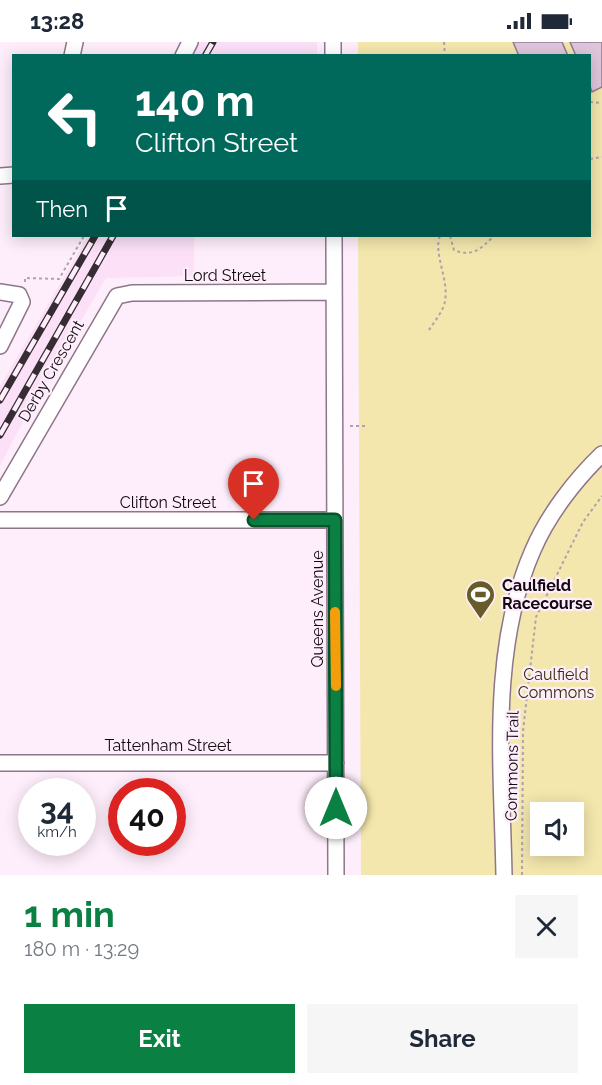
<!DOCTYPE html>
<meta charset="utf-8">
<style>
body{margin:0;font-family:Raleway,sans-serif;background:#f6f6f7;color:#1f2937;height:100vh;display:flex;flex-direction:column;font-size:22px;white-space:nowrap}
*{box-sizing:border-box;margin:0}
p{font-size:20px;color:#747a83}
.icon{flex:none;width:33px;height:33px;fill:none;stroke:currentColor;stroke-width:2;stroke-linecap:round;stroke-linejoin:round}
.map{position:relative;height:833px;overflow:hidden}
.drawer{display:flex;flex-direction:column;background:#fff;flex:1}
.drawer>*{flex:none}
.hud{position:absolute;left:12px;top:12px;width:579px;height:183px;border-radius:0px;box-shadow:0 3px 15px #0003;background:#00695c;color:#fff;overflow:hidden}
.fabs{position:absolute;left:530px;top:760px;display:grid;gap:12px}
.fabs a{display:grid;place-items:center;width:54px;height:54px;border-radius:0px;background:#fff;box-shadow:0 3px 15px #0003;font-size:30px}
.speed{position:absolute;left:18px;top:736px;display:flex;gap:12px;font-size:30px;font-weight:700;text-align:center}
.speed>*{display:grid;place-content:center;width:78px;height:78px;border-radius:50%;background:#fff;box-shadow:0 3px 15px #0003;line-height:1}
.speed small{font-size:15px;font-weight:400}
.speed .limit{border:9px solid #d22;background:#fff;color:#111}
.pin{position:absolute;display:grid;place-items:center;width:51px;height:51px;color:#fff;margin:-62px -26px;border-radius:50% 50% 50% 0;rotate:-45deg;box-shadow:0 0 6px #0007}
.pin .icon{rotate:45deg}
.me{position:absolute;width:66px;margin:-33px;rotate:0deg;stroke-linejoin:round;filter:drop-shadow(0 0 4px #0008)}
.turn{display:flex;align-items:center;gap:21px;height:126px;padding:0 24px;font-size:27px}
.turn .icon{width:78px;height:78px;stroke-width:2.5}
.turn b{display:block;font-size:42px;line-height:51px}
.then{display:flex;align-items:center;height:57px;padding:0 24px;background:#0003;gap:12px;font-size:22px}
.round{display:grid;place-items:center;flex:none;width:63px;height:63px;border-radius:0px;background:#f6f6f7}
.headline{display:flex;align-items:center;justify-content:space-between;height:102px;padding:0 24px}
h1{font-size:36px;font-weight:700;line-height:45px;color:#0b8043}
.button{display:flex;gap:12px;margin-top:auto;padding:12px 24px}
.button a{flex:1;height:69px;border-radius:0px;background:#0b8043;color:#fff;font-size:24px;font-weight:700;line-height:69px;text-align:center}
.button a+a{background:#f6f6f7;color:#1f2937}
.status{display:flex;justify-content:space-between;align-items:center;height:42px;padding:0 30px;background:#fff;direction:ltr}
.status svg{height:16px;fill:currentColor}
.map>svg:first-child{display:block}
</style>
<div class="status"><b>13:28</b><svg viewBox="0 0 49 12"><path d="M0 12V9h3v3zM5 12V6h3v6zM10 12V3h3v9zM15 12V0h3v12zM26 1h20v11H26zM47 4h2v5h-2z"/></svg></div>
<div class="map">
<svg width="602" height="833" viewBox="0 0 602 833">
<rect width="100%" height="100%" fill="#feeefb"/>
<path fill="#fbe0f7" d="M200 0H317V13H192Z
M88 194H194V234L106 236 31 364 0 424V344Z"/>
<path fill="#f3e7ad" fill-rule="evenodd" d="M358 0H602V833H361L358 194H590V14L358 13ZM540 771H573V804H540Z"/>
<path fill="#e0c6dc" stroke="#937b8f" stroke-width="1.5" d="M513 0H562L568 14H519Z
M570 0H602V45L592 50 590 44V14H576Z"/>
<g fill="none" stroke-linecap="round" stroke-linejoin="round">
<defs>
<path id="minor" d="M333 0V14
M72 14 75 0
M183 14 190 0
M0 134 14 133
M334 194 336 833
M0 250 19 253 22 260 0 304
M0 455 117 254 132 251 334 250
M0 478H335
M0 721H336
M504 833C502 726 489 608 533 508 548 473 575 438 602 412"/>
</defs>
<use href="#minor" stroke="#8e768a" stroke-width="18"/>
<path stroke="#b0a2ad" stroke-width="2" stroke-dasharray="3 3" stroke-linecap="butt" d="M444 0 445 14
M590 60 602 61
M590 117 602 115
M450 194 454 208C473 216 481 206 494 194
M25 240V236L59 237 84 194
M429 288C434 280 444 268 445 259 449 237 433 211 440 194
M350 384H366
M522 833 523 689 536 575 583 480 602 454"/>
<use href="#minor" stroke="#fff" stroke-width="15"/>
<defs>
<path id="rail" d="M205 14 213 0
M0 358 95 194
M0 393 113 194"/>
</defs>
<use href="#rail" stroke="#362c34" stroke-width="7"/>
<use href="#rail" stroke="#feeefb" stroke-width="4.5" stroke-dasharray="14" stroke-linecap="butt"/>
</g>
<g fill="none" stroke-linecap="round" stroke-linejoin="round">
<defs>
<path id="route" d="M254 478H335L336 766"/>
</defs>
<use href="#route" stroke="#07532c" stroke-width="15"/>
<use href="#route" stroke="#0b8043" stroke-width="10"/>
<path stroke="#f59e0b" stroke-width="10" d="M335 570 336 644"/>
</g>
<defs>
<symbol id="stadium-pin" viewBox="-11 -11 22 30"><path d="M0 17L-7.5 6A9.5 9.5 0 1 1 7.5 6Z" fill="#675c29" stroke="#feeefb"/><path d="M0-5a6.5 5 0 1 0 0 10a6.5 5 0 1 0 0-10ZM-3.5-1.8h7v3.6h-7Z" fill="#fff"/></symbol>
</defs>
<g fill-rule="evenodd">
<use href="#stadium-pin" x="464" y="536" width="33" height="45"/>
</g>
<g text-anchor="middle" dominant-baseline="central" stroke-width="4.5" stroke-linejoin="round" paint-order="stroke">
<g font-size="16" fill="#110810" stroke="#feeefb">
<text x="225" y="233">Lord Street</text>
<text transform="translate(51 329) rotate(-60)">Derby Crescent</text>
<text x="168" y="460">Clifton Street</text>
<text transform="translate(317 567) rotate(-90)">Queens Avenue</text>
<text x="168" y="703">Tattenham Street</text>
<text transform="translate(512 724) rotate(-89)">Commons Trail</text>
</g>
<g font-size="16" font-weight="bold" fill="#110810" stroke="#feeefb" text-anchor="start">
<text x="502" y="543">Caulfield<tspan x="502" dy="18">Racecourse</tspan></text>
</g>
<g font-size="16" fill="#372f09" stroke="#feeefb">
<text x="556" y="632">Caulfield<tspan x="556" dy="18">Commons</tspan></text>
</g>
</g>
</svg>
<div class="fabs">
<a><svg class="icon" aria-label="sound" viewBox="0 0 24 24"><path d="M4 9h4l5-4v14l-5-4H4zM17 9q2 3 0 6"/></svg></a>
</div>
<div class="speed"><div>34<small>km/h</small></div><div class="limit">40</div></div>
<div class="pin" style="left:254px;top:478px;background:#d93025"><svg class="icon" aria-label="arrive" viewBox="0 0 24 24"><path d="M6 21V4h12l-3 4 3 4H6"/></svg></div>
<svg class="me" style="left:336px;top:766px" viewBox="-20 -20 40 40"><circle r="19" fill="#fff"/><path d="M0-13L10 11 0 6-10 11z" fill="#0b8043"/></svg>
<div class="hud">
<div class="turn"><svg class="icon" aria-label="left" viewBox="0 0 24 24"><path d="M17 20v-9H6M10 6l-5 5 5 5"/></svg><div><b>140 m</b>Clifton Street</div></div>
<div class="then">Then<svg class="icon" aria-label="arrive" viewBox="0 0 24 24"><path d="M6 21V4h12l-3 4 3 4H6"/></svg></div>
</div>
</div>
<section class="drawer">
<div class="headline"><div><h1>1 min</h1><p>180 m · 13:29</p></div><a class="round"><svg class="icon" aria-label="close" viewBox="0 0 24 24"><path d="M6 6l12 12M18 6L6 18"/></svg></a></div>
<div class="button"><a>Exit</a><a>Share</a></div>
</section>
